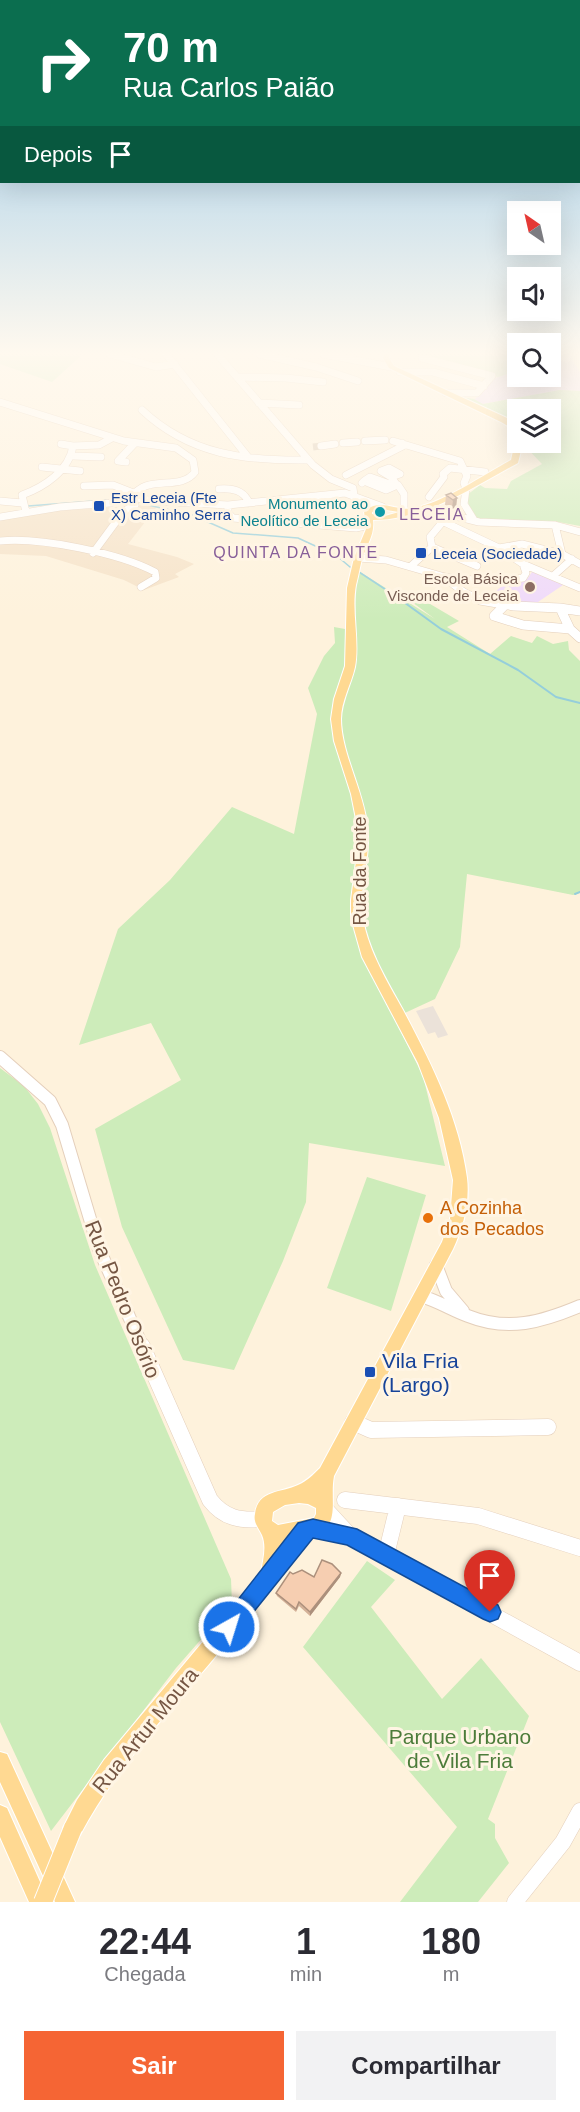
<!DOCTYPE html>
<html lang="pt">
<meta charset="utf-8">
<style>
body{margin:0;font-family:Helvetica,sans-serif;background:#f2f2f3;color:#2b2b33;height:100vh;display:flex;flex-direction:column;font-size:22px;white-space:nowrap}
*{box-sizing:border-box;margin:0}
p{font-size:20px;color:#7c7c81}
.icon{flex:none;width:33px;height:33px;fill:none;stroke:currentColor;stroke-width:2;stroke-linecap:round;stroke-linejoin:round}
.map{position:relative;height:1902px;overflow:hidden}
.panel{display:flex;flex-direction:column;background:#fff;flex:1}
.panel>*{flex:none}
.top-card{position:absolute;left:0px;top:0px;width:580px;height:183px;box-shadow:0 6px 24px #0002;background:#0b6e4f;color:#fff;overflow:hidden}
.needle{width:39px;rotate:326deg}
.controls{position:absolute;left:507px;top:201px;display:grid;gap:12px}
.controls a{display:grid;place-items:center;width:54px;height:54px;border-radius:0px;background:#fff;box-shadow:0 6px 24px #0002;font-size:30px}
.pin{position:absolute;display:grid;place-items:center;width:51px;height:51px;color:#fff;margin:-62px -26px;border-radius:50% 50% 50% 0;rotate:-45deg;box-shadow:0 0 6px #0007}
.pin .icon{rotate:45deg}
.me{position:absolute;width:66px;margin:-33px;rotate:39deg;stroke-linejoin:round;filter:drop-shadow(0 0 4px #0008)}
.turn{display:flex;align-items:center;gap:21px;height:126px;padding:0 24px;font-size:27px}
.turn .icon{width:78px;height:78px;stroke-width:2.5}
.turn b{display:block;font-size:42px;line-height:51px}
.then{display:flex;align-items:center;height:57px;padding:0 24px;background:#0003;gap:12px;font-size:22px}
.eta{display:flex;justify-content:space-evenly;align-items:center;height:102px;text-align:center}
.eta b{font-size:36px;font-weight:600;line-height:42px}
.action{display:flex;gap:12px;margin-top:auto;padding:12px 24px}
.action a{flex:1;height:69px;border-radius:0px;background:#f56534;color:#fff;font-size:24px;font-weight:600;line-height:69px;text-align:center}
.action a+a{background:#f2f2f3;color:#2b2b33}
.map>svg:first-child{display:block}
</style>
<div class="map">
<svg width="580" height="1902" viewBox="0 0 580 1902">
<rect width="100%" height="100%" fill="#fef2dc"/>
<path fill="#f6e3c9" d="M159 504 128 544 177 557 194 564 175 574 179 577 144 590 124 580 46 556 0 554V520L56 511Z"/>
<path fill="#ebe2d9" d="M433 1006 448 1035 438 1038 435 1032 428 1034 416 1011Z"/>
<path fill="#efd9fa" d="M554 354H569L580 372V391L560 390 483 404 473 401 487 387 492 380 498 377 517 371 518 376H550L551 355Z
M532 572H540L566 583 538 602H515L493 593 505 584 527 579Z"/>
<path fill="#cdecba" d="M0 354H83L52 382 0 364Z
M414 354H517V371L498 377Z
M560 390 580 391V526L553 521 479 520 469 508 467 495 480 485 485 488 507 489 511 481 542 464 522 443 550 442V410H518L517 426 460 397 474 399 483 404Z
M357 570 435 619 401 594 408 591 459 621 447 627 490 654 511 636 532 643 537 636 553 644 568 641 569 650 580 661V893L573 895 467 874 460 947 435 999 394 1018 423 1076 445 1166 309 1143 306 1202 283 1261 234 1370 183 1360 122 1227 95 1129 181 1080 151 1023 79 1045 118 929 170 880 232 807 294 834 317 714 308 688 324 656 335 643 334 627 345 629Z
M0 1068 24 1086 38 1104 50 1128 95 1265 231 1579 232 1604 176 1668 51 1831 0 1722Z
M367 1177 426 1195 391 1311 327 1288Z
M367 1561 395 1580 371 1607 442 1699 481 1658 529 1716 488 1819 495 1824V1838L509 1863 478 1902H400L457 1827 303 1647Z"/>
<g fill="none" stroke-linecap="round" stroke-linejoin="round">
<path stroke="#95cedb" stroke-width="1.5" d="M148 505 192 515 233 533 298 538 337 556 350 567
M28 506 106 500
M359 572 403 601"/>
<path stroke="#95cedb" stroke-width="2" d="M401 600 441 629 518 670 556 697 580 703
M575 894 580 892"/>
<path stroke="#dccbb6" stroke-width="7" stroke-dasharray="7 4" stroke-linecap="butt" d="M313 447 321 446"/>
<defs>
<path id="minor-far3" d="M110 354 156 367 175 364
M166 354 248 457
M217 354 313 465 331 479 353 488 354 495
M259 354 316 367 358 381
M323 354 391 367
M422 358 492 376 477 393H446
M400 372H433L484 386
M238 377 286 378 323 382
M0 402 124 441 176 448 193 460 195 472C185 486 164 481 149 485 141 486 134 494 128 498
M259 403 299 405
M142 410C190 455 245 461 308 460
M365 441 385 440
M393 441 460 461 467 476 464 483 466 489 464 504 474 520
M343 443 357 442
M61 444 73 446
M321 446 335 444
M73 456 101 457
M126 462 118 461 134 444
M42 467 80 471
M389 468 400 474 391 477 381 471Z
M346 475 403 446 402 443
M370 477 395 486 386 490 364 481Z
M391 477 397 485
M362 483 364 481
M398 485 404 494V510
M84 486 113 485 136 494
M219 489C232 488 244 490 249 503
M429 497 444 477 443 474 450 468 485 472
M0 501 22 503
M228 505V513L233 518 356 528 370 525
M434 505 451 515 445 519
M26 512 22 495C44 487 69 471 73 446L99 445 112 438
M451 515 479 522 555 525 580 532
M0 517 60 507 110 503 132 497 153 501 228 505 345 493 383 507
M444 522 499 548 523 564 580 588
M555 525 562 554 580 564
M0 541C40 537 119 553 155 572L156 578 141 587
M432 547 477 566
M432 547 430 537 445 519
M499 548 522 544 562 554
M93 553 124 511 135 505
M358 558 386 560 445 577 492 582 523 578 526 573 523 564
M411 566 432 547
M553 576 572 559
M445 577C457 589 469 597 486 601"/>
<path id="minor-far2" d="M480 600 514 606 560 608
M506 604 494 616 523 625 570 629
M580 611 560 608 570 629 580 638"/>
<path id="minor-far1" d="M0 1057 50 1101 62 1125 99 1249 143 1348
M436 1265 446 1291 463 1311
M421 1296C438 1301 452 1310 468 1316 508 1332 542 1322 580 1306"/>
<path id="minor" d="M142 1346 210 1500C224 1518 240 1521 262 1519
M353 1422 371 1430 548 1427
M345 1500 478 1516 580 1548
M326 1510 350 1536
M313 1528 350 1536 580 1663
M386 1555 398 1506
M515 1902 563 1842 580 1811"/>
<path id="major" d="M384 354H390L389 358 394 366 507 418 518 426V432L501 422 389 368 383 358Z
M518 440V442H523L518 463C473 487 426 520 373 520 375 535 366 546 362 559 360 567 358 577 356 585 351 612 360 641 355 667 351 685 341 701 341 719 341 752 363 790 367 824 372 856 358 889 363 919 369 952 387 981 403 1010 431 1063 459 1118 467 1178 470 1202 463 1228 453 1249L334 1476C329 1501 343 1529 309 1537 278 1580 245 1622 210 1663 163 1718 114 1771 80 1835L73 1838 66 1835 63 1828 77 1800 104 1760 261 1572C263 1561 267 1546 262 1535 259 1528 253 1523 255 1514 258 1489 282 1493 298 1485 307 1481 313 1475 320 1468L442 1242 450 1219 453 1180 439 1118 418 1063 362 957 351 918V900L358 846 357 824 351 794 334 741 331 719 334 699 345 666 347 588 354 558 366 529 364 511C382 497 395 512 414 508 445 502 483 475 511 460L515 442ZM380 509 399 512 385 516 372 514V512ZM299 1503 308 1504 316 1508V1514L314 1518 278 1525 272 1521 273 1512 285 1505Z
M0 1752 7 1754 75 1902H55L0 1782Z
M0 1805 7 1808 49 1902H29L0 1837Z"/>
</defs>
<use href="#minor-far3" stroke="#e4cfbb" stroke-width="8"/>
<use href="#minor-far2" stroke="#e4cfbb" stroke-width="10"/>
<use href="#minor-far1" stroke="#e4cfbb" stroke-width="14"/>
<use href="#minor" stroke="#e4cfbb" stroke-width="17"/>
<use href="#major" stroke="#fff" stroke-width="2"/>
<use href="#minor-far3" stroke="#fff" stroke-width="7"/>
<use href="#minor-far2" stroke="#fff" stroke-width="9"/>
<use href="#minor-far1" stroke="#fff" stroke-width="12"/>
<use href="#minor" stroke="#fff" stroke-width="16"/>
<use href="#major" fill="#ffd992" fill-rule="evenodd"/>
<defs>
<path id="major-bridge" d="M43 1902 73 1828"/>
</defs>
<use href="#major-bridge" stroke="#fff" stroke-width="20" stroke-linecap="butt"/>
<use href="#major-bridge" stroke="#ffd992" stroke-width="18"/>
</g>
<path fill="#d4b198" d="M446 495 457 498 456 507 452 509 445 505Z
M341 1573 340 1577 310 1616 299 1606 296 1612 277 1596 276 1593 293 1574 314 1577Z"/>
<path fill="#ac907c" d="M457 498 456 507 452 509 453 500Z
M341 1573 340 1577 310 1616V1612Z"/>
<path fill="#f6ceb1" stroke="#ac907c" stroke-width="1.5" d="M451 493 457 498 453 500 446 495Z
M322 1560 332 1564 341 1573 310 1612 299 1602 296 1609 276 1593 290 1572 293 1574 302 1570 314 1577Z"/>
<linearGradient id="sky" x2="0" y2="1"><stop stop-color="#91c5e8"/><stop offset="0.57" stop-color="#fff9ef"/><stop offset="1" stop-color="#fff9ef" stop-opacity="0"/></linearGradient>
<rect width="580" height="620" fill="url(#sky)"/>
<path fill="#1a73e8" stroke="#114b97" stroke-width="1.5" d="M313 1519 357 1529 498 1605 501 1612 498 1619 490 1622 483 1619 347 1545 313 1538 236 1634 229 1637 222 1634 219 1627 222 1620 298 1523Z"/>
<g fill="#1a4fb4" stroke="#fff5e4" stroke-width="2">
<rect x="93" y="500" width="12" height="12" rx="3"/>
<rect x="415" y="547" width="12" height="12" rx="3"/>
<rect x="364" y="1366" width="12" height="12" rx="3"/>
</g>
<circle fill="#0f9aa8" stroke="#fff5e4" stroke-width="2" cx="380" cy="512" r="6"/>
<circle fill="#8d6e63" stroke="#fff5e4" stroke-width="2" cx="530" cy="587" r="6"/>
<circle fill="#e8710a" stroke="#fff5e4" stroke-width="2" cx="428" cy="1218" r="6"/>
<g text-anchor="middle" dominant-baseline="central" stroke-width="6" stroke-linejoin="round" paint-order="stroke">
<g font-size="15" fill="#164399" stroke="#fff5e4" text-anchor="start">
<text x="111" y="497">Estr Leceia (Fte<tspan x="111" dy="17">X) Caminho Serra</tspan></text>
<text x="433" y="553">Leceia (Sociedade)</text>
</g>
<g font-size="15" fill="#0d838f" stroke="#fff5e4" text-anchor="end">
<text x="368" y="503">Monumento ao<tspan x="368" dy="17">Neolítico de Leceia</tspan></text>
</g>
<g font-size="15" fill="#785e54" stroke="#fff5e4" text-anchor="end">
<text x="518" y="578">Escola Básica<tspan x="518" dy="17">Visconde de Leceia</tspan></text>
</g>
<g font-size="16" letter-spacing="1.5" fill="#875e99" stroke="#fff5e4">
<text x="432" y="514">LECEIA</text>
<text x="296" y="552">QUINTA DA FONTE</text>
</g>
<g font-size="18" fill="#755643" stroke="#fff5e4">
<text transform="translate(360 871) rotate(-90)">Rua da Fonte</text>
</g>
<g font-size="18" fill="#c56008" stroke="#fff5e4" text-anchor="start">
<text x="440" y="1208">A Cozinha<tspan x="440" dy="21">dos Pecados</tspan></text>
</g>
<g font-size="21" fill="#755643" stroke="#fff5e4">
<text transform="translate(123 1299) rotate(68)">Rua Pedro Osório</text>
<text transform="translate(145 1730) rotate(-51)">Rua Artur Moura</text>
</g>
<g font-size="21" fill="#164399" stroke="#fff5e4" text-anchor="start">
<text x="382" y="1360">Vila Fria<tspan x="382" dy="24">(Largo)</tspan></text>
</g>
<g font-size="21" fill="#4c7c3a" stroke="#fff5e4">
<text x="460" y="1736">Parque Urbano<tspan x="460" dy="24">de Vila Fria</tspan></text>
</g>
</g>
</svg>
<div class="controls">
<a><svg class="needle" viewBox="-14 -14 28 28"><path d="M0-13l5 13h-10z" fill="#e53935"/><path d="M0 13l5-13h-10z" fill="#7c7c81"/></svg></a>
<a><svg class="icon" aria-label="sound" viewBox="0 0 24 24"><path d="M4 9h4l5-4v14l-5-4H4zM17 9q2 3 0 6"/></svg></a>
<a><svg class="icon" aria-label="search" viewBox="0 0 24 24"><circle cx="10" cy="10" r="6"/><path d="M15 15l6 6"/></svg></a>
<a><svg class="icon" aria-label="layers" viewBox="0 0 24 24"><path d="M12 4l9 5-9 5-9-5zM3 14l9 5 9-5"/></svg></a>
</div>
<div class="pin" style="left:490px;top:1612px;background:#d93025"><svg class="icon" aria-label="arrive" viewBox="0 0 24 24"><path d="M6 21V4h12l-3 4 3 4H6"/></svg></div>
<svg class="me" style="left:229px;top:1627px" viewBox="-20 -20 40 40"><circle r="17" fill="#1a73e8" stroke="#fff" stroke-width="3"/><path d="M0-11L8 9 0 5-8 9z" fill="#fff"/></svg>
<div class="top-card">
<div class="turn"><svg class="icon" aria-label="right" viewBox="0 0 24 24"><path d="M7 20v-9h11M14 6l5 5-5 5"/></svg><div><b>70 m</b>Rua Carlos Paião</div></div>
<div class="then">Depois<svg class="icon" aria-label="arrive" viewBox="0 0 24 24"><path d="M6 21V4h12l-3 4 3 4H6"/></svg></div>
</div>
</div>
<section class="panel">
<div class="eta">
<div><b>22:44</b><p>Chegada</p></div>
<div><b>1</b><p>min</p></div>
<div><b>180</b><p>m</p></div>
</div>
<div class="action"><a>Sair</a><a>Compartilhar</a></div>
</section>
